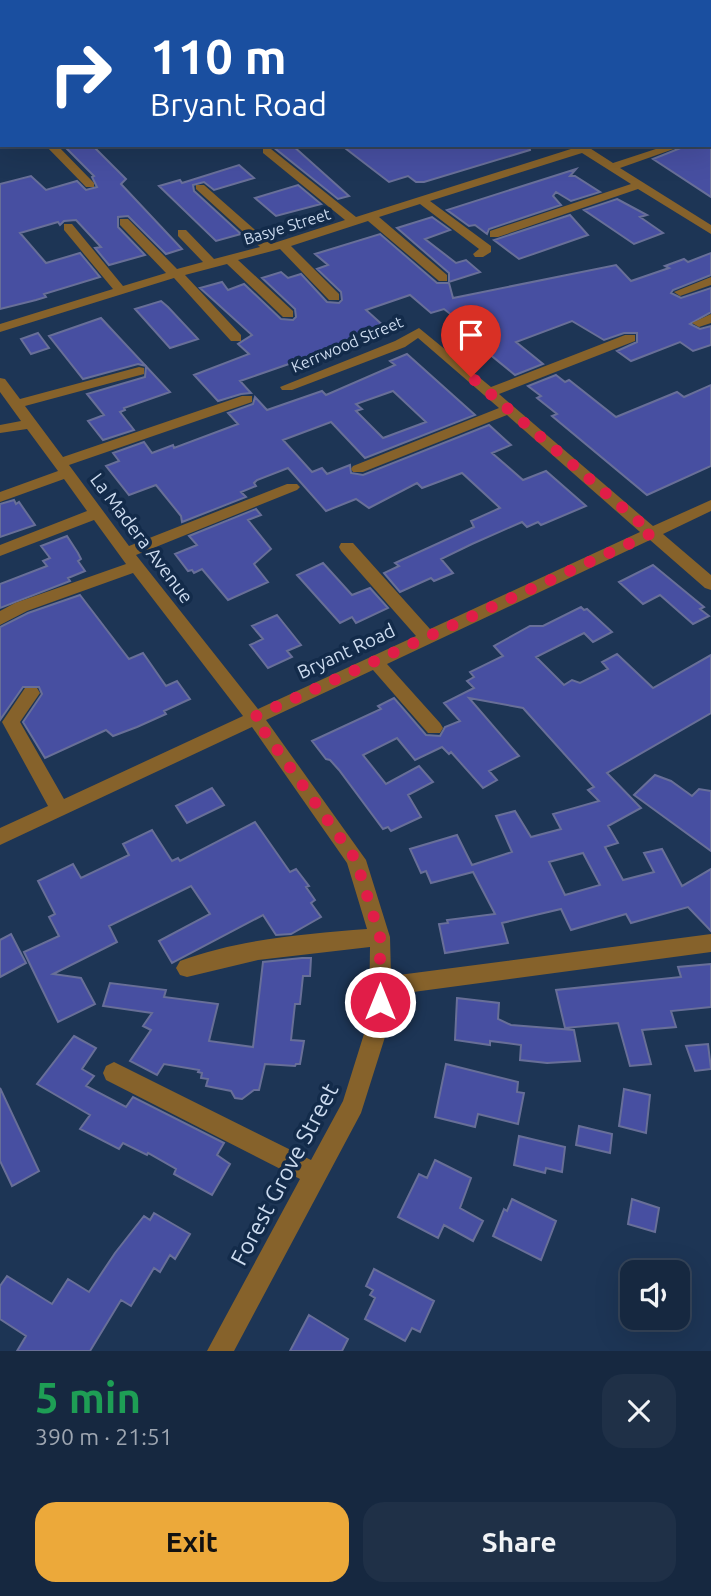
<!DOCTYPE html>
<meta charset="utf-8">
<style>
body{margin:0;font-family:Ubuntu,sans-serif;background:#1f3047;color:#f1f3f6;height:100vh;display:flex;flex-direction:column;font-size:26px;white-space:nowrap}
*{box-sizing:border-box;margin:0}
p{font-size:23px;color:#9ea6b1}
.icon{flex:none;width:38px;height:38px;fill:none;stroke:currentColor;stroke-width:2;stroke-linecap:round;stroke-linejoin:round}
.map{position:relative;height:1351px;overflow:hidden}
.drawer{display:flex;flex-direction:column;background:#162840;flex:1}
.drawer>*{flex:none}
.top-card{position:absolute;left:0px;top:0px;width:712px;height:147px;box-shadow:0 7px 28px #0002,0 0 0 2px #354459;background:#1a4fa0;color:#fff;overflow:hidden}
.fabs{position:absolute;left:620px;top:1260px;display:grid;gap:14px}
.fabs a{display:grid;place-items:center;width:70px;height:70px;border-radius:14px;background:#162840;box-shadow:0 7px 28px #0002,0 0 0 2px #354459;font-size:35px}
.pin{position:absolute;display:grid;place-items:center;width:60px;height:60px;color:#fff;margin:-72px -30px;border-radius:50% 50% 50% 0;rotate:-45deg;box-shadow:0 0 7px #0007}
.pin .icon{rotate:45deg}
.me{position:absolute;width:77px;margin:-38px;rotate:0deg;stroke-linejoin:round;filter:drop-shadow(0 0 5px #0008)}
.turn{display:flex;align-items:center;gap:24px;height:147px;padding:0 35px;font-size:32px}
.turn .icon{width:91px;height:91px;stroke-width:2.5}
.turn b{display:block;font-size:49px;line-height:60px}
.round{display:grid;place-items:center;flex:none;width:74px;height:74px;border-radius:21px;background:#1f3047}
.overview{display:flex;align-items:center;justify-content:space-between;height:119px;padding:0 35px}
h1{font-size:42px;font-weight:700;line-height:52px;color:#1e9e55}
.cta{display:flex;gap:14px;margin-top:auto;padding:14px 35px}
.cta a{flex:1;height:80px;border-radius:21px;background:#eca93a;color:#111;font-size:28px;font-weight:700;line-height:80px;text-align:center}
.cta a+a{background:#1f3047;color:#f1f3f6}
.map>svg:first-child{display:block}
</style>
<div class="map">
<svg width="711" height="1351" viewBox="0 0 711 1351">
<rect width="100%" height="100%" fill="#1d3555"/>
<path fill="#474fa1" stroke="#686f98" stroke-width="2" fill-rule="evenodd" d="M63 145H92L126 179 121 184 182 249 166 254 128 216 118 217V227L145 255 109 265 95 248 101 247 76 220 64 221 60 225 58 222 20 233 46 263 80 253 100 277 44 294 46 297 36 300 0 309V184L31 176 46 190 77 181 86 190 97 187 92 177 94 176Z
M267 145H292L349 196 338 199 273 147Z
M341 145H529L530 150 424 182H416L408 176 389 182Z
M688 145H711V197L653 159Z
M239 165 254 178 214 190 204 182 193 185 194 191 241 234 216 241 159 186 180 180 182 183Z
M576 169 570 176H575L600 192 571 201 556 192 553 196 561 205 489 229 487 234 475 225 469 226 447 210Z
M298 185 321 204 276 216 255 198Z
M617 199 647 215 640 217 663 233 634 244 584 210Z
M570 215 588 235 519 259 494 240Z
M432 217 450 230 425 239 456 263 466 260 480 272 449 282V273L397 228Z
M380 234 437 283H449L453 298 616 265 631 281 669 268 665 266 684 259 688 262 711 253V275L673 290 671 293 681 298 711 288V312L690 324 700 329 711 326V345L693 351 680 342 631 361 617 351 637 342V333H624L604 340 572 321 516 342 543 364 515 375 482 348 485 346 477 340 481 338 444 309 431 313 410 295 366 310 386 328 376 332 378 333 240 381 251 393 241 394 218 401 194 375 249 354 238 344 252 335 200 288 222 282 228 290 244 284 281 319 293 320 296 317 295 309 262 278 281 272 288 278 301 274 327 302 339 303 342 300 341 292 317 269 328 265 315 254Z
M161 301 168 307 198 339 170 348 135 309Z
M101 318 170 392 124 408 125 410 120 412 134 430 103 440 88 421 104 415 87 394 145 377 146 366 138 364 83 379 49 336Z
M38 333 49 348 31 354 21 339Z
M407 354 475 415 365 458 331 422 283 440 312 472 322 468 327 474 350 465 351 473 363 475 489 425 511 445 492 453 523 480 546 471 586 506 541 525 538 522 527 527 522 522 472 544 441 559 453 573 434 581 431 578 400 592 384 573 399 566 395 563 474 527 471 521 500 508 462 473 422 488 417 483 369 508 356 499 326 511 288 468 257 480 254 483 256 486 241 492 246 497 182 522 181 516 156 485 129 495 106 466 119 461 113 453 144 442 152 453 173 445 174 448 238 424 228 413 253 404 255 397 267 410 322 391 326 395 395 365 390 361ZM393 391 426 422 383 438 356 411 362 409 356 404Z
M556 375 565 382 569 380 616 417 677 392 684 397 711 385V466L647 495 552 416 557 414 537 398 541 396 528 386Z
M14 500 16 504 19 502 35 525 0 537V504Z
M256 509 261 515 248 520 271 549 254 564 268 582 228 600 202 569 194 573 192 570 188 571 175 554 197 545 189 536Z
M67 536 78 553 81 559 78 561 85 571 68 578 70 581 0 608V584L47 566 43 561 50 558 41 546Z
M323 563 352 595 370 588 388 608 356 623 352 617 340 623 297 575Z
M653 565 704 607 700 609 709 616 693 624 660 595 643 604 619 582Z
M80 595 129 659 143 653 166 686 177 681 190 699 164 711 166 714 137 727 113 736 106 730 45 758 23 722 42 694 39 687H23L0 720V627L28 613Z
M581 607 584 610 587 609 612 632 593 642 584 633 536 657 564 685 572 680 580 683 608 669 602 662 617 654 653 688 711 655V713L607 773 641 808 608 826 618 843 605 847 623 880 654 872 644 853 662 849 682 886 711 869V931L688 907 631 923 626 914 571 930 561 909 502 923 508 943 445 953 439 924 448 923 447 920 495 914 473 872 431 883 426 871 421 873 410 849 457 835 472 865 512 852 496 816 515 811 531 837 561 829 553 814 599 801 588 790 594 787 523 708 469 698 519 756 489 771 497 780 483 788 451 752 449 754 442 747 415 760 397 738 363 755 386 784 419 766 433 782 408 795 421 817 391 831 388 827 383 829 339 770 330 760 326 759 312 741 381 709 378 706 394 698 426 735 440 736 445 727 460 721 444 703 474 688 467 681 474 677 470 672 503 656 494 646 530 626H543ZM583 853 600 885 565 895 549 862Z
M277 615 301 645 287 651 292 657 268 668 250 645 263 639 252 626Z
M655 775 671 781 692 796 699 789 711 791V851L634 795Z
M212 788 224 805 187 823 176 806Z
M255 822 290 872 296 869 309 886 306 887 315 900 311 903 321 917 291 934 276 935 263 915 172 963 159 941 210 914 191 886 109 926 117 942 53 974 81 978 95 1004 58 1022 24 952 59 936 49 917 55 914 38 881 73 864 81 878 129 855 123 844 152 830 172 861 178 858 180 861Z
M11 934 26 963 0 977V940Z
M302 958H311L310 976H303L300 1004H295L291 1040 304 1041 300 1064H296L295 1066 265 1064 259 1090H254L242 1099 235 1098 231 1091 206 1086 208 1079 201 1078 202 1073 198 1072 199 1070 164 1064 157 1075 130 1061 151 1030 143 1026 152 1013 103 1006 110 983 166 990 164 997 218 1004 209 1041 253 1047 263 962Z
M711 964V1007L671 1011 676 1027 642 1030 651 1064 630 1066 618 1023 565 1028 556 990 681 977 678 967Z
M457 998 499 1003 498 1019 511 1025 574 1030 580 1061 547 1063 520 1060 521 1045 490 1041V1045L455 1040Z
M74 1036 96 1048 82 1069 94 1076 86 1086 126 1107 133 1097 224 1143 217 1155 230 1164 212 1195 174 1174 176 1169 148 1153 147 1155 123 1143 119 1149 80 1129 90 1115 37 1084Z
M708 1044 711 1069 695 1071 686 1046Z
M446 1064 518 1082 517 1092 524 1093 518 1124 478 1114 475 1127 435 1117Z
M0 1088 39 1171 12 1186 0 1161Z
M624 1089 650 1095 646 1133 619 1126Z
M579 1126 612 1134 610 1153 576 1145Z
M519 1136 565 1147 562 1172 546 1168 545 1173 514 1165Z
M435 1160 471 1178 460 1208 483 1221 473 1241 444 1225 438 1238 398 1217 419 1174 427 1178Z
M512 1199 556 1221 541 1260 493 1236 504 1209 507 1211Z
M632 1199 659 1208 655 1232 628 1224Z
M154 1213 190 1234 175 1259 170 1255 160 1272 154 1268 131 1306 121 1300 90 1351H17L26 1336 0 1319V1286L7 1276 52 1304 68 1279 89 1292 115 1253 144 1216 150 1220Z
M374 1269 434 1301 420 1332 412 1328 405 1341 365 1319 375 1298 370 1295 373 1290 366 1286Z
M309 1315 348 1339 342 1351H290Z"/>
<g fill="none" stroke-linecap="round" stroke-linejoin="round">
<path fill="#86622b" fill-rule="evenodd" d="M53 0H63L64 2H55Z
M143 0H154L152 2Z
M232 0H248L231 2Z
M343 0H354L355 2H345Z
M367 0H383L366 2Z
M496 0H511L495 2Z
M584 0H595L596 2H586Z
M710 8H711V14H710Z
M710 43H711V49H710Z
M0 125H2V131H0Z
M45 145H57L94 183V187H86Z
M572 145H585L613 163 668 145H685L620 168 711 225V234L638 189 498 237H490V231L631 184 582 153 430 201 491 246V252L483 257H475L473 254 479 249 420 204 379 217 447 275V281H439L368 221 291 246 339 294V300H329L280 249 238 260 293 311V317H283L227 264 185 275 241 335V341H231L174 278 0 332V324L113 289 64 230V224H72L123 286 166 273 120 225V219H128L177 269 203 262 178 236V230H186L214 259 260 247 196 189V185H204L271 244 345 220 263 153V149H271L356 217 574 148Z
M711 277V285L680 296 674 292Z
M711 314V323L699 327 692 323Z
M419 328 491 387 625 335H635V341L499 394 653 526 711 500V511L663 534 711 575V590L705 588 650 540 387 664 440 723 443 728 440 733H428L373 670 266 720 366 860 390 937 391 976 711 934V952L391 995V1018L361 1113 234 1351H207L300 1179 106 1080 103 1073 106 1066 114 1062 122 1066 311 1160 343 1101 369 1018 370 947 258 960 187 977 180 975 176 968 180 961C239 939 304 934 367 929L347 863 252 727 0 845V828L48 806 2 722 25 688H37L40 693 20 722 64 799 243 716 133 573 27 611 0 625V611L15 603 126 564 94 520 0 556V545L87 511 64 479 0 502V492L58 471 27 429 0 433V425L21 421 0 392V378L5 379 20 399 139 367 144 368V374L25 406 63 457 242 396H252V402L69 465 129 546 287 484H297L300 487 297 490 136 555 258 709 416 636 341 551 339 547 341 543H353L430 629 640 532 507 415 363 472H353L351 469 353 466 499 408 418 338 405 347 292 390H282L280 387 395 341Z"/>
</g>
<g fill="none" stroke-linecap="round" stroke-linejoin="round">
<path stroke="#e11d48" stroke-width="12" stroke-dasharray="0 21.6" d="M380 1002V937L356 860 254 717 652 533 471 377"/>
</g>
<g text-anchor="middle" dominant-baseline="central" stroke-width="7" stroke-linejoin="round" paint-order="stroke">
<g font-size="16" fill="#ccdbef" stroke="#132b4a">
<text transform="translate(287 226) rotate(-17)">Basye Street</text>
<text transform="translate(347 344) rotate(-23)">Kerrwood Street</text>
</g>
<g font-size="19" fill="#ccdbef" stroke="#132b4a">
<text transform="translate(142 538) rotate(53)">La Madera Avenue</text>
<text transform="translate(346 651) rotate(-25)">Bryant Road</text>
</g>
<g font-size="23" fill="#ccdbef" stroke="#132b4a">
<text transform="translate(284 1174) rotate(-62)">Forest Grove Street</text>
</g>
</g>
</svg>
<div class="fabs">
<a><svg class="icon" aria-label="sound" viewBox="0 0 24 24"><path d="M4 9h4l5-4v14l-5-4H4zM17 9q2 3 0 6"/></svg></a>
</div>
<div class="pin" style="left:471px;top:377px;background:#d93025"><svg class="icon" aria-label="arrive" viewBox="0 0 24 24"><path d="M6 21V4h12l-3 4 3 4H6"/></svg></div>
<svg class="me" style="left:380px;top:1002px" viewBox="-20 -20 40 40"><circle r="17" fill="#e11d48" stroke="#fff" stroke-width="3"/><path d="M0-11L8 9 0 5-8 9z" fill="#fff"/></svg>
<div class="top-card">
<div class="turn"><svg class="icon" aria-label="right" viewBox="0 0 24 24"><path d="M7 20v-9h11M14 6l5 5-5 5"/></svg><div><b>110 m</b>Bryant Road</div></div>
</div>
</div>
<section class="drawer">
<div class="overview"><div><h1>5 min</h1><p>390 m · 21:51</p></div><a class="round"><svg class="icon" aria-label="close" viewBox="0 0 24 24"><path d="M6 6l12 12M18 6L6 18"/></svg></a></div>
<div class="cta"><a>Exit</a><a>Share</a></div>
</section>
